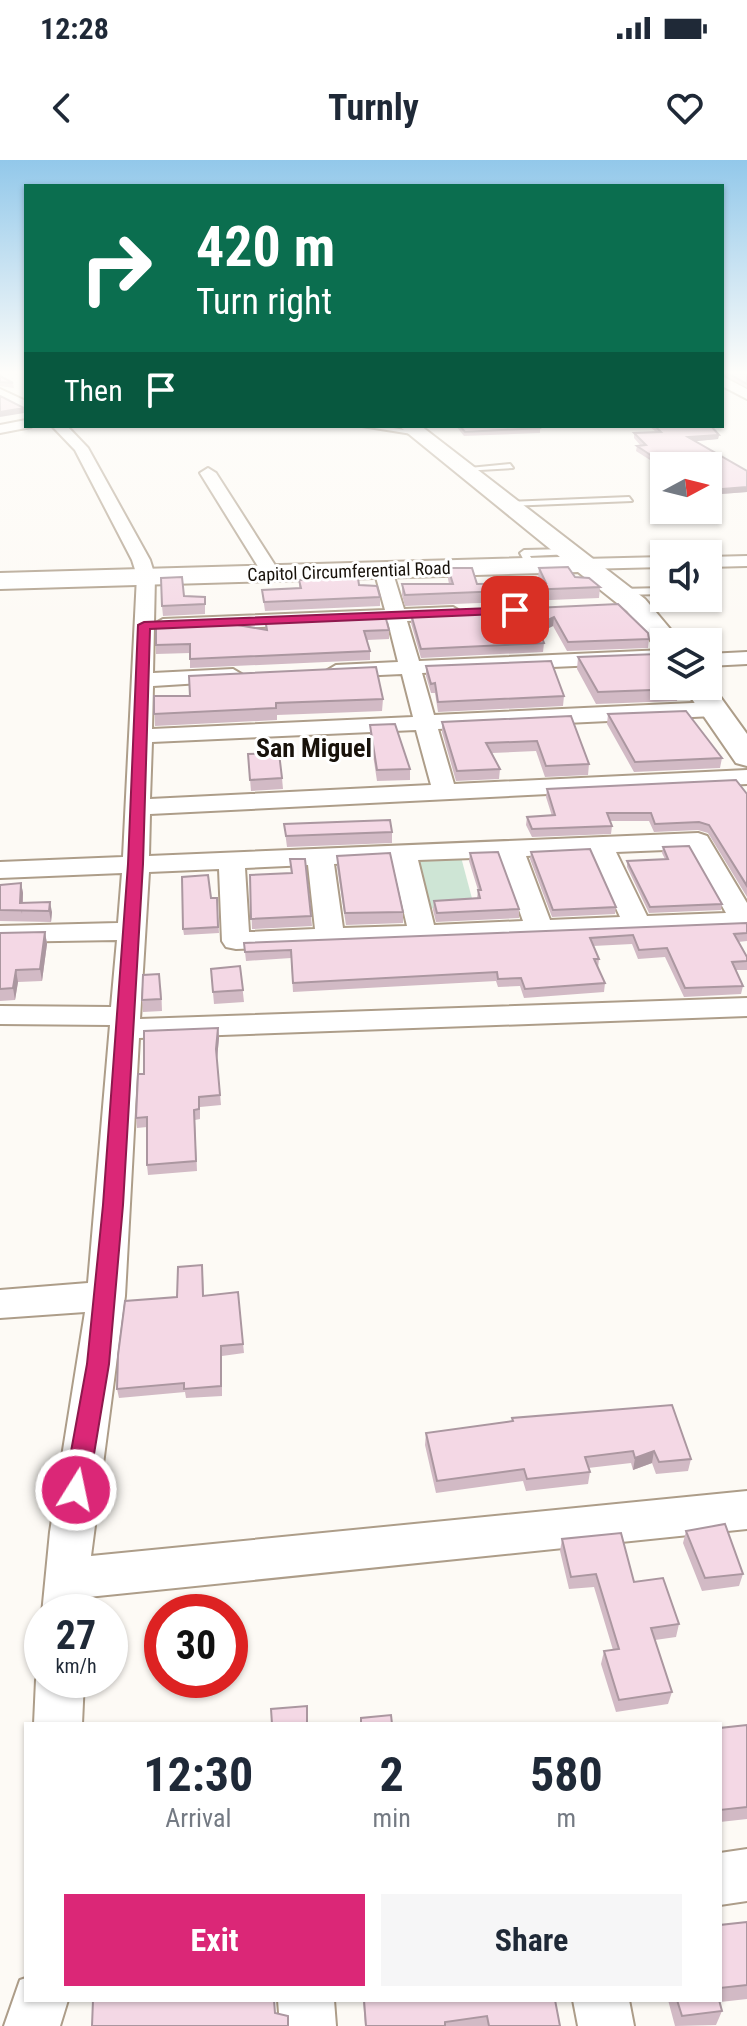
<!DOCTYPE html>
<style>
body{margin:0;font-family:"Roboto Condensed",sans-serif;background:#f6f6f7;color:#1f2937;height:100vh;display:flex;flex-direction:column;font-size:30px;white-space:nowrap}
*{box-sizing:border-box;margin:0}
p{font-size:26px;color:#747a83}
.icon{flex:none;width:44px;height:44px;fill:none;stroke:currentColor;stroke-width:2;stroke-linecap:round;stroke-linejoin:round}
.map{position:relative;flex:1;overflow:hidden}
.details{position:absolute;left:24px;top:1562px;width:698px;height:280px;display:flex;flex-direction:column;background:#fff;border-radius:0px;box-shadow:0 2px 6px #0004}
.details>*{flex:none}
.top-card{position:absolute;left:24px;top:24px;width:700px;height:244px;border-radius:0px;box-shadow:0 2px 6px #0004;background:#0b6e4f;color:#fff;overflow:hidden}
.needle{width:52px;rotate:83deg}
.tools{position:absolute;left:650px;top:292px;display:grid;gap:16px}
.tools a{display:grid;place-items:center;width:72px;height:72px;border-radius:0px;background:#fff;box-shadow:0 2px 6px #0004;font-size:40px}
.speed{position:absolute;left:24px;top:1434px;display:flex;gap:16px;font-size:40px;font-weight:700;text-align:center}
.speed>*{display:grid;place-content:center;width:104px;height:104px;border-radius:50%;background:#fff;box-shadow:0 2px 6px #0004;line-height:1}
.speed small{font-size:20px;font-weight:400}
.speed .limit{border:12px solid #d22;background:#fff;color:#111}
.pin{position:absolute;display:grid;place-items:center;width:68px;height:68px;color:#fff;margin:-34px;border-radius:16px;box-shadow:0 4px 12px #0006}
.me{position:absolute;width:88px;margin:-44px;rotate:10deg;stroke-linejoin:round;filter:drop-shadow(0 0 6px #0008)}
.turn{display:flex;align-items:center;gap:28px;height:168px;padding:0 40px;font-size:36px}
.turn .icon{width:104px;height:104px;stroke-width:2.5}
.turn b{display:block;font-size:56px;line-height:68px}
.then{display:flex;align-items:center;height:76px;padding:0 40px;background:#0003;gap:16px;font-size:30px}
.eta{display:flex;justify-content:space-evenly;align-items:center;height:136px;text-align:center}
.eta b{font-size:48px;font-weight:700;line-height:56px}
.button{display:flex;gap:16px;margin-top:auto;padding:16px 40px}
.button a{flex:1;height:92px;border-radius:0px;background:#db2777;color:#fff;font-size:32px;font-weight:700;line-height:92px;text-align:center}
.button a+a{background:#f6f6f7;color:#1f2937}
.status{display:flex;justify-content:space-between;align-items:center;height:56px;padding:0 40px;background:#fff;direction:ltr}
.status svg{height:22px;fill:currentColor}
header{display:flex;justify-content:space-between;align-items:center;height:104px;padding:0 40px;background:#fff;font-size:36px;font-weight:700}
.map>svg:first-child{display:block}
</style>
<div class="status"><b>12:28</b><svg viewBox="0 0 49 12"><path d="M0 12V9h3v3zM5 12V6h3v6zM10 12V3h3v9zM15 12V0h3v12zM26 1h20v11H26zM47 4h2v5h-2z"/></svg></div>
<header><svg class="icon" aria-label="back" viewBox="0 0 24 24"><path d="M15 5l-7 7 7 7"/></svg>Turnly<svg class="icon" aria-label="heart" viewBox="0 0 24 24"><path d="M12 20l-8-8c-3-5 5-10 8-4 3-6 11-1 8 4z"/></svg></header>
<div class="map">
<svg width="747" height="1866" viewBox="0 0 747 1866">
<rect width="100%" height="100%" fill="#fdfaf5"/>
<path fill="#cee5d5" d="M461 697 474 746 424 749 414 699Z"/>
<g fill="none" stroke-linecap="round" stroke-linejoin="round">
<defs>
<path id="service" d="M362 266H382L422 273 418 275Z
M510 304 513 308 463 311 459 309Z
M629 337 632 341 507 346 503 344 507 342Z
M568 389 572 392 571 394 530 396 536 406 531 409 528 408 520 393 524 390Z
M664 428V434L619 435 614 432 619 429Z"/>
<path id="minor" d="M722 216 747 229V239L722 226Z
M0 229 26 241V250L0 238Z
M26 260V266L31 267 0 273V265Z
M52 266H67L88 288 150 400 155 416 154 464 163 459 385 450 374 410 383 405 392 410 404 449 453 447 463 453 453 459 407 461 419 501 664 490V502L422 513 434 555 714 542 725 549 714 556 438 569 454 624 747 610V624L150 654 149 696 698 673 707 676 747 743V768L236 789 226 787 222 781 219 709 149 712 140 859 747 838V856L139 878 125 1136 91 1396 747 1331V1369L88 1437 87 1452 42 1454 50 1372 85 1152 0 1158V1130L88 1123 110 865 0 864V846L111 847 117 780 0 782V766L118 763 122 713 0 718V702L123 697 137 416 132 400 75 290ZM388 462 398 502 336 505 326 511 336 517 402 514 413 557 152 569 153 526 233 521 243 515 233 509 153 513 154 466 163 471ZM416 570 431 625 150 639 152 582ZM690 689 726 753 647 756 616 692ZM591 693 620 757 550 760 526 696ZM500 697 523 761 434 765 418 700ZM392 701 407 766 343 768 334 704ZM308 705 315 769 249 772 245 708Z
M208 308 216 313 280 413 277 417 271 418 262 413 200 313Z
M747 396V406L708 407V397Z
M664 397V407L583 409 574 404 583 399Z
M747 492V504L708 506V494Z
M42 1507V1520H84L82 1564H34L36 1520Z
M747 1689V1741L720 1745V1693Z
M26 1818V1840H68L60 1866H4L20 1820Z
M278 1840H334L336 1866H280Z
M573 1840H629L634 1866H578Z"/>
<path id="secondary" d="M399 266H421L645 439 681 482H664V490L657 488 627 451 578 412 0 429V413L560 397Z
M708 520 747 574V606L736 603 683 526H708Z"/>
</defs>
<use href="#service" stroke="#ad9d89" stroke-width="4"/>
<use href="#minor" stroke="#ad9d89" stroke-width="4"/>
<use href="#secondary" stroke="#ad9d89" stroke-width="4"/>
<use href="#service" fill="#fff" fill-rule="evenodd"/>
<use href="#minor" fill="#fff" fill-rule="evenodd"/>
<use href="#secondary" fill="#fff" fill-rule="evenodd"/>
</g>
<path fill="#d2bac5" d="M722 211H747V228L722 214Z
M0 216 13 223 14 228 0 226Z
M456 266H539L540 268V273L464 276Z
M649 266H711L719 275 718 279 696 281 747 311V332L721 334 708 324V306H664V309L636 291 637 286H641L634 278V273L656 272Z
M448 408 477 424 541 423 538 418 539 408 575 417 600 427 599 438 405 446 402 435V424H449L448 419Z
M299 420 359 425 380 437V446L265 451 262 430 299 429Z
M184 436 205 437V454L163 456 162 446Z
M618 444 649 479 648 488 567 491 553 466 540 472 544 483 543 492 421 498 411 463V454Z
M265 459 389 470V479L367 480 370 491V500L190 508V493L156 494V485L205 464 266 470Z
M578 497 679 529 677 541 596 544 577 509Z
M426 506 564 536 563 546 438 552 435 533H431L426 516Z
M154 536 383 539 382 551 277 555V560L155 566Z
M608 554 722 598 720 608 634 612 607 564Z
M571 556 589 604 588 615 545 617 536 591 492 593 500 609 499 619 456 621 442 572V562Z
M370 565 410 609V620L377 621 370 575Z
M248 594 282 618 283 629 251 631Z
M547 629 747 634V737L708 673 698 670 654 672 649 661H610L612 666 611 674 532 677 526 665 527 657 552 656 546 637Z
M284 664 392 672V683L287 687Z
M663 687 722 744 721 750 649 753 627 707V701L665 699 662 693Z
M531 692 616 747 615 754 552 757 530 699Z
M470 693 519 749V758L436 762 433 750 434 741 477 738 478 730 469 701Z
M337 696 403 752V763L346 765 337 707Z
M290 699 311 756 312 766 252 769 250 715 291 713Z
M21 723 23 733V743L52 752 51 762 0 761V725Z
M211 738H217L219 773 184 775 183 769Z
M747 763V781L738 782 747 797V810H736L743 826 741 834 684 837 665 797 638 799 632 784 593 786 599 799 598 808 605 823 604 832 524 838 520 826 498 827 496 821 293 832 291 798 246 801 244 783Z
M45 772 47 784 42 821 18 822 15 840 0 841V773Z
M240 806 244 842 214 844 211 809Z
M161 826 162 851 143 852 142 840Z
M218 868 219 878 217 899 221 945 200 947V959L195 960 197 1011 148 1015 147 1005V967L137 968 136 958 144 914Z
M203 1115 204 1136 238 1132 244 1193 222 1196V1236L186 1238 185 1232 119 1238 117 1229Z
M512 1258 691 1299 688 1311 656 1314 652 1303 633 1310 631 1303 588 1308 590 1312 588 1324 526 1331 523 1321 436 1333 425 1285 426 1273 512 1261Z
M686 1371 743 1414 739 1426 702 1431 683 1383Z
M562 1379 634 1422 679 1464 676 1477 655 1480 672 1532 668 1544 616 1552 601 1504 604 1491 613 1490 594 1427 569 1429 560 1391Z
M747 1565V1659L720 1662V1568Z
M747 1762V1839L720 1842 722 1851 716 1865 675 1866 668 1840H720V1765Z
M363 1840H555L560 1866H365Z"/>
<path fill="#ab97a0" d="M24 248V253L0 257V252Z
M719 275 718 279 688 282V277Z
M747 327V332L721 334 722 329Z
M554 457 553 466 537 474V465Z
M21 723 23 733 22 754 20 743Z
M50 742 52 752 51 762 49 751Z
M45 772 47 784 42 821 40 809Z
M16 810 18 822 15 840 13 828Z
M218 868 219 878 217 899 216 889Z
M654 1291 652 1303 633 1310 635 1298Z"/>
<path fill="#f4d8e5" stroke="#ab97a0" stroke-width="2" d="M724 211H747V224Z
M0 216 13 223 0 222Z
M0 236 24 248 0 252Z
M460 266H539L540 268 465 272Z
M655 266H711L719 275 688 277 747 311V327L722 329 708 318V306H667L637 286 646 285 634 273 661 272Z
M568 407 575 417 589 418 600 427 405 435 402 424H453L448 408H472L477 424 546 423 539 408Z
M182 417 184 436 205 437V444L162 446 161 418Z
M358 418 359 425 377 426 380 437 264 442 262 430 301 428 299 420Z
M618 444 648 473 649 479 568 482 554 457 537 465 544 483 421 489 411 454Z
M385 455 389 470 364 471 370 491 190 499V484L156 485V464L205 462V464L226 463 267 470 265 459Z
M658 494 664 504V526H677L679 529 598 532 578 497Z
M551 501 564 536 438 542 435 523 431 524 426 506Z
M376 507 383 539 276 543V548L154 554V536H190L189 516Z
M686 551 722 598 635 602 608 554Z
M571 556 589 604 546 606 537 581 486 583 500 609 457 611 442 562Z
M395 564 410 609 377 610 370 565Z
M279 593 282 618 250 620 248 594Z
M736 620 747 634V726L709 665 699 662 655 664 651 653H607L612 666 532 669 527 657 555 655 547 629Z
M390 660 392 672 286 676 284 664Z
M689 686 722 744 650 747 627 701 668 699 663 687Z
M590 689 616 747 553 750 531 692Z
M498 692 519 749 437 753 434 741 480 738 478 730H481L470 693Z
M390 693 403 752 345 753 337 696Z
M290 699H305L311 756 251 759 250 715 292 713Z
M208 715 211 738H217L218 767 183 769 182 717Z
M21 723 20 743 50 742 49 751 0 750V725Z
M747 763V773L734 774 747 797V801L732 802 743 826 685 828 667 788 639 790 633 775 590 778 599 799H594L605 823 525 829 521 818 498 819 497 812 293 823 291 790 245 792 244 783Z
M45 772 40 809 16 810 13 828 0 829V773Z
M240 806 243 830 213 832 211 809Z
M159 814 161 839 142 840 143 815Z
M218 868 216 889 220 935 199 937V949L194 950 196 1001 147 1005V957L136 958 138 914H144V871Z
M202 1105 203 1136 238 1132 243 1184 221 1186V1226L184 1229V1223L117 1229 118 1195 125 1141 177 1137 178 1107Z
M672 1245 691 1299 659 1302 654 1291 635 1298 633 1291 585 1297 590 1312 527 1319 524 1309 437 1321 426 1273 513 1261 512 1258Z
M725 1364 743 1414 705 1418 686 1371Z
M621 1373 634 1422 663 1418 679 1464 651 1468 672 1532 619 1540 604 1491 619 1489 596 1414 571 1417 562 1379Z
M307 1546V1564H272L271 1549Z
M391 1555 392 1564H361V1558Z
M747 1565V1647L720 1650V1568Z
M747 1762V1825L720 1828V1765Z
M93 1840H274L275 1853 288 1856V1866H92Z
M364 1840H555L560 1866H489L487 1856 445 1862V1866H366Z
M677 1840H719L722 1851 682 1856Z"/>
<linearGradient id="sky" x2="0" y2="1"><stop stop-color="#92c8ea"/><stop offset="0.45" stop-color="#fefdfa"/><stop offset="1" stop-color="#fefdfa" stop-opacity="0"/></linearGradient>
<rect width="747" height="472" fill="url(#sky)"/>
<path fill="#db2777" stroke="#8e194d" stroke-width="2" d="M515 447 519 448V453L150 469 143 704 123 1045 109 1204 88 1330 85 1337 76 1340 67 1337 64 1330 87 1204 103 1045 128 704 138 465 144 462Z"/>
<g text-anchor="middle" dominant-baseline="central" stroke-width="6" stroke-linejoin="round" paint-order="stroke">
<g font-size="18" fill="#18120b" stroke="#fff">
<text transform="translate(349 411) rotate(-2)">Capitol Circumferential Road</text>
</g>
<g font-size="26" font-weight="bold" fill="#18120b" stroke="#fff">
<text x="314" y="588">San Miguel</text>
</g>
</g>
</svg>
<div class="tools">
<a><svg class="needle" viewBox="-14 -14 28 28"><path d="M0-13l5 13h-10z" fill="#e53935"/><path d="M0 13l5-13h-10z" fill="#747a83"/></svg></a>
<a><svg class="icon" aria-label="sound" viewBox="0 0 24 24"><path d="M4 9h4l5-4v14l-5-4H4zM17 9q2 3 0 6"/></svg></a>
<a><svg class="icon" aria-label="layers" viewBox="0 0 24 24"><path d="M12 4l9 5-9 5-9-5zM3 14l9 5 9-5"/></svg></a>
</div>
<div class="speed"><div>27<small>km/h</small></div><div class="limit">30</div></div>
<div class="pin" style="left:515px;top:450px;background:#d93025"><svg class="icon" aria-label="arrive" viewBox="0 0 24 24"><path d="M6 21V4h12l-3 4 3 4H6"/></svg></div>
<svg class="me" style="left:76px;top:1330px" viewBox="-20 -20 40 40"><circle r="17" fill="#db2777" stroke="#fff" stroke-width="3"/><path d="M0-11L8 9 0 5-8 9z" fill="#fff"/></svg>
<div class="top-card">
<div class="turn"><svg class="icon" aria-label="right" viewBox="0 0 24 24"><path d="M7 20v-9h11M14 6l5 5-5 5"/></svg><div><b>420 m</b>Turn right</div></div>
<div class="then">Then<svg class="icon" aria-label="arrive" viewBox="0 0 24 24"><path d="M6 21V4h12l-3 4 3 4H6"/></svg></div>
</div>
<section class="details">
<div class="eta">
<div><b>12:30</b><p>Arrival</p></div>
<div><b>2</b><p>min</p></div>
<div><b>580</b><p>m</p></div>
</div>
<div class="button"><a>Exit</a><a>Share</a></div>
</section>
</div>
